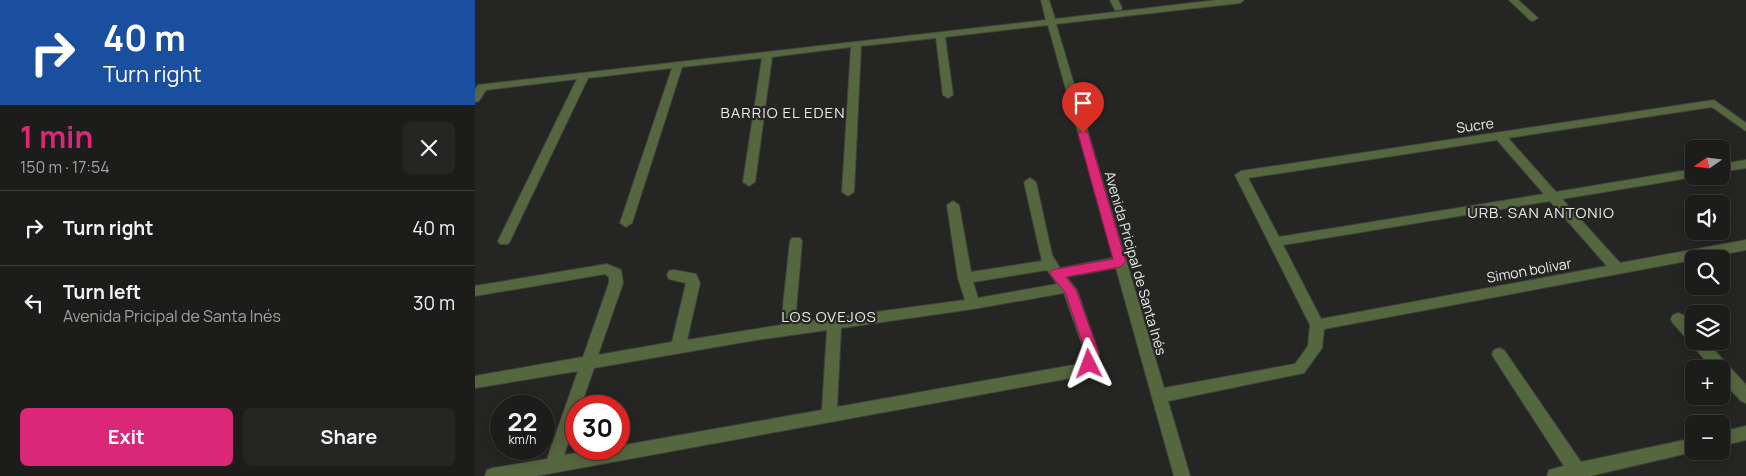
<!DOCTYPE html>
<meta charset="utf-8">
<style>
body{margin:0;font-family:Manrope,sans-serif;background:#252523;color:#f1f3f6;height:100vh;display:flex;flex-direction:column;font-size:19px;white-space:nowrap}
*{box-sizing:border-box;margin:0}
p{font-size:16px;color:#a0a1a2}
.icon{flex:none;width:28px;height:28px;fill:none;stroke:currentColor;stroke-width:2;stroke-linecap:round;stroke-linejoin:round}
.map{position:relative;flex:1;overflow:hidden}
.side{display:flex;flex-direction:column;background:#1c1c1a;width:475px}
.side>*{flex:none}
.guide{background:#1a4fa0;color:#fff;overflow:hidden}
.needle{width:32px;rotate:256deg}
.fabs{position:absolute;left:1210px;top:140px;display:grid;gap:10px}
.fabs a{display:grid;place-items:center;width:45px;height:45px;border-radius:8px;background:#1c1c1a;box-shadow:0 2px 12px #0003,0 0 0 1px #3a3a39;font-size:25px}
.speed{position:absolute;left:15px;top:395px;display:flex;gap:10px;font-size:25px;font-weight:700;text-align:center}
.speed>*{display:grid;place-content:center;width:65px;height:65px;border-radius:50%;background:#1c1c1a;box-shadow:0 2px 12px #0003,0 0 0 1px #3a3a39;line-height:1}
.speed small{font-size:12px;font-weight:400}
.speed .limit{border:8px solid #d22;background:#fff;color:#111}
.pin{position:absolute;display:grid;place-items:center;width:42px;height:42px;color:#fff;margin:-51px -21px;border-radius:50% 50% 50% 0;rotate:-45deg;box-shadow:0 0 5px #0007}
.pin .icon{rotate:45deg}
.me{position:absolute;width:55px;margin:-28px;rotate:357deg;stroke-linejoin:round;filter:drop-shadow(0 0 4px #0008)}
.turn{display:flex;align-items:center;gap:18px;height:105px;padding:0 20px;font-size:22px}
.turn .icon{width:65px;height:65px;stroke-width:2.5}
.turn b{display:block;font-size:35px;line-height:42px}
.round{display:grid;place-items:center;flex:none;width:52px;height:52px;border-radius:8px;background:#252523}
.headline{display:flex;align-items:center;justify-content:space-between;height:85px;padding:0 20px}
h1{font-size:30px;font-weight:700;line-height:38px;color:#db2777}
.action{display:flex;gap:10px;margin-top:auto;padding:10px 20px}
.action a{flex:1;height:58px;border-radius:8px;background:#db2777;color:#fff;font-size:20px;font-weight:700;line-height:58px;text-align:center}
.action a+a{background:#252523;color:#f1f3f6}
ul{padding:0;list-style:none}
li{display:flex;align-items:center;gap:15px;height:75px;padding:0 20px;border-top:1px solid #3a3a39}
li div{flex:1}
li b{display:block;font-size:19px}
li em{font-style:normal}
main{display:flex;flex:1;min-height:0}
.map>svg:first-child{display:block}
</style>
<main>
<section class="side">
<div class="guide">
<div class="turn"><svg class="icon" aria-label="right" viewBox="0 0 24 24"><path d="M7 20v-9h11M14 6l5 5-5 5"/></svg><div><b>40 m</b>Turn right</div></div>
</div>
<div class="headline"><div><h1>1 min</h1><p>150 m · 17:54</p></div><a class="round"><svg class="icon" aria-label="close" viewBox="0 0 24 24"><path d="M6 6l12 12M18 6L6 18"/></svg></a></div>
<ul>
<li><svg class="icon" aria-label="right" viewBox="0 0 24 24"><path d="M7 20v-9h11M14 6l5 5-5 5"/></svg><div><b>Turn right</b></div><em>40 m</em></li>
<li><svg class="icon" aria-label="left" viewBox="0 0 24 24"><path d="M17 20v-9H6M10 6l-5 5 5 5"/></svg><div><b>Turn left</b><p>Avenida Pricipal de Santa Inés</p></div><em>30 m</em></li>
</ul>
<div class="action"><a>Exit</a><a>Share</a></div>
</section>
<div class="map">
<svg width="1271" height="476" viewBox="0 0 1271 476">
<rect width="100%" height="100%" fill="#252623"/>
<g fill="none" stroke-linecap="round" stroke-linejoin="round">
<defs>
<path id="minor" d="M566 0H574L580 19 742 0H769L765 3 581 24 689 388 820 364 833 346 835 325 760 175 766 171 1239 100 1271 123V131L1237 107 1033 138 1081 192 1219 169V176H1221L1219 177 1087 199 1145 263 1271 240V250L849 329 847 348 829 373 693 401 715 476H699L641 268 592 277 602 290 624 353 619 369 607 376 61 476H10L12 470 18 468 72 459 103 371 0 388V376L108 357 134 283V277L130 274 0 296V286L132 264 146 270 148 283 123 355 197 342 211 283 194 279 192 275 194 271 199 270 221 274 225 283 212 340 306 325 315 241 317 238H325L327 241 320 323 490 300 483 278 472 205 478 201 484 205 496 272 567 261 549 182 555 178 561 182 577 255 585 268 638 258 573 25 470 37 478 95 473 98 468 95 461 38 386 46 379 192 373 196 367 192 376 47 297 57 280 182 274 186 268 182 287 58 207 67 157 223 151 227 145 223 197 68 113 78 35 241 33 244H25L23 241 102 79 11 90 4 101 0 102V90L3 85 571 20ZM1022 140 1069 194 804 237 773 178ZM1075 201 1132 266 846 319 808 245ZM572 270 582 284 503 298 498 282ZM589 293 609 350V359L604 364 362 407 366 328 498 309ZM352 330 347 410 144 446V449H127L89 455 101 420V406H106L119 368 281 340Z
M635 0H643L647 8 646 10H640Z
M1034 0H1043L1063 18 1058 21 1055 20Z
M1271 160V168L1246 172V164Z
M1203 313 1208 315 1219 327V341H1231L1271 385V403L1266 401 1246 379V369H1238L1198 323 1196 319 1198 315Z
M1024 348 1029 350 1106 462 1219 438V451H1222L1115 476H1072L1074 470 1089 466 1019 358 1017 354 1019 350Z
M1271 426V440L1246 446V432Z"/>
</defs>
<use href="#minor" stroke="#41423f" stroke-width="2"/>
<use href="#minor" fill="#55673e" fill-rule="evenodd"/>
</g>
<path fill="#db2777" stroke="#8e194d" d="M608 130 613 133 651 262 645 267 591 277 601 290 623 350C624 356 622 362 619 368L614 370 610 368 608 364 611 355 610 350 590 292 575 274 577 270 581 269 638 259 603 133Z"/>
<g text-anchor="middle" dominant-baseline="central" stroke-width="4.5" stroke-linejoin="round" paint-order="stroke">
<g font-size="14" fill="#eaece9" stroke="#252623">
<text transform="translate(1000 125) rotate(-8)">Sucre</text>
<text transform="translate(661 263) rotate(74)">Avenida Pricipal de Santa Inés</text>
<text transform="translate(1054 270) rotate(-10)">Simon bolivar</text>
</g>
<g font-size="15" letter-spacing="1" fill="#eaece9" stroke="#252623">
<text x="308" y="112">BARRIO EL EDEN</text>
<text x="1066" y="212">URB. SAN ANTONIO</text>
<text x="354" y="316">LOS OVEJOS</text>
</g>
</g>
</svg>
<div class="fabs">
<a><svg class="needle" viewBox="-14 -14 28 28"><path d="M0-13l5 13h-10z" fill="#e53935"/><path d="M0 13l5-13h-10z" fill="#a0a1a2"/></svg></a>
<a><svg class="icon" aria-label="sound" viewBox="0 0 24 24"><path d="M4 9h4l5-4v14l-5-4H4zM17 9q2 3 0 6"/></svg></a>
<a><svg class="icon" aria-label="search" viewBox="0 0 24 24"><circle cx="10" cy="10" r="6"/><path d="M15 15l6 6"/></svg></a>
<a><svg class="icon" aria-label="layers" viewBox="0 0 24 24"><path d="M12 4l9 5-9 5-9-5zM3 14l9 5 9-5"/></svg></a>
<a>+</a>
<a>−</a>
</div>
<div class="speed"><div>22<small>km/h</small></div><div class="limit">30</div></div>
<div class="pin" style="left:608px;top:133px;background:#d93025"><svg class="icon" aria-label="arrive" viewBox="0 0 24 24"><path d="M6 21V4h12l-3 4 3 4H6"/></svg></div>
<svg class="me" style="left:614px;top:364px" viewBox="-20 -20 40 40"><path d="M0-17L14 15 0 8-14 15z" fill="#db2777" stroke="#fff" stroke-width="4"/></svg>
</div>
</main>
